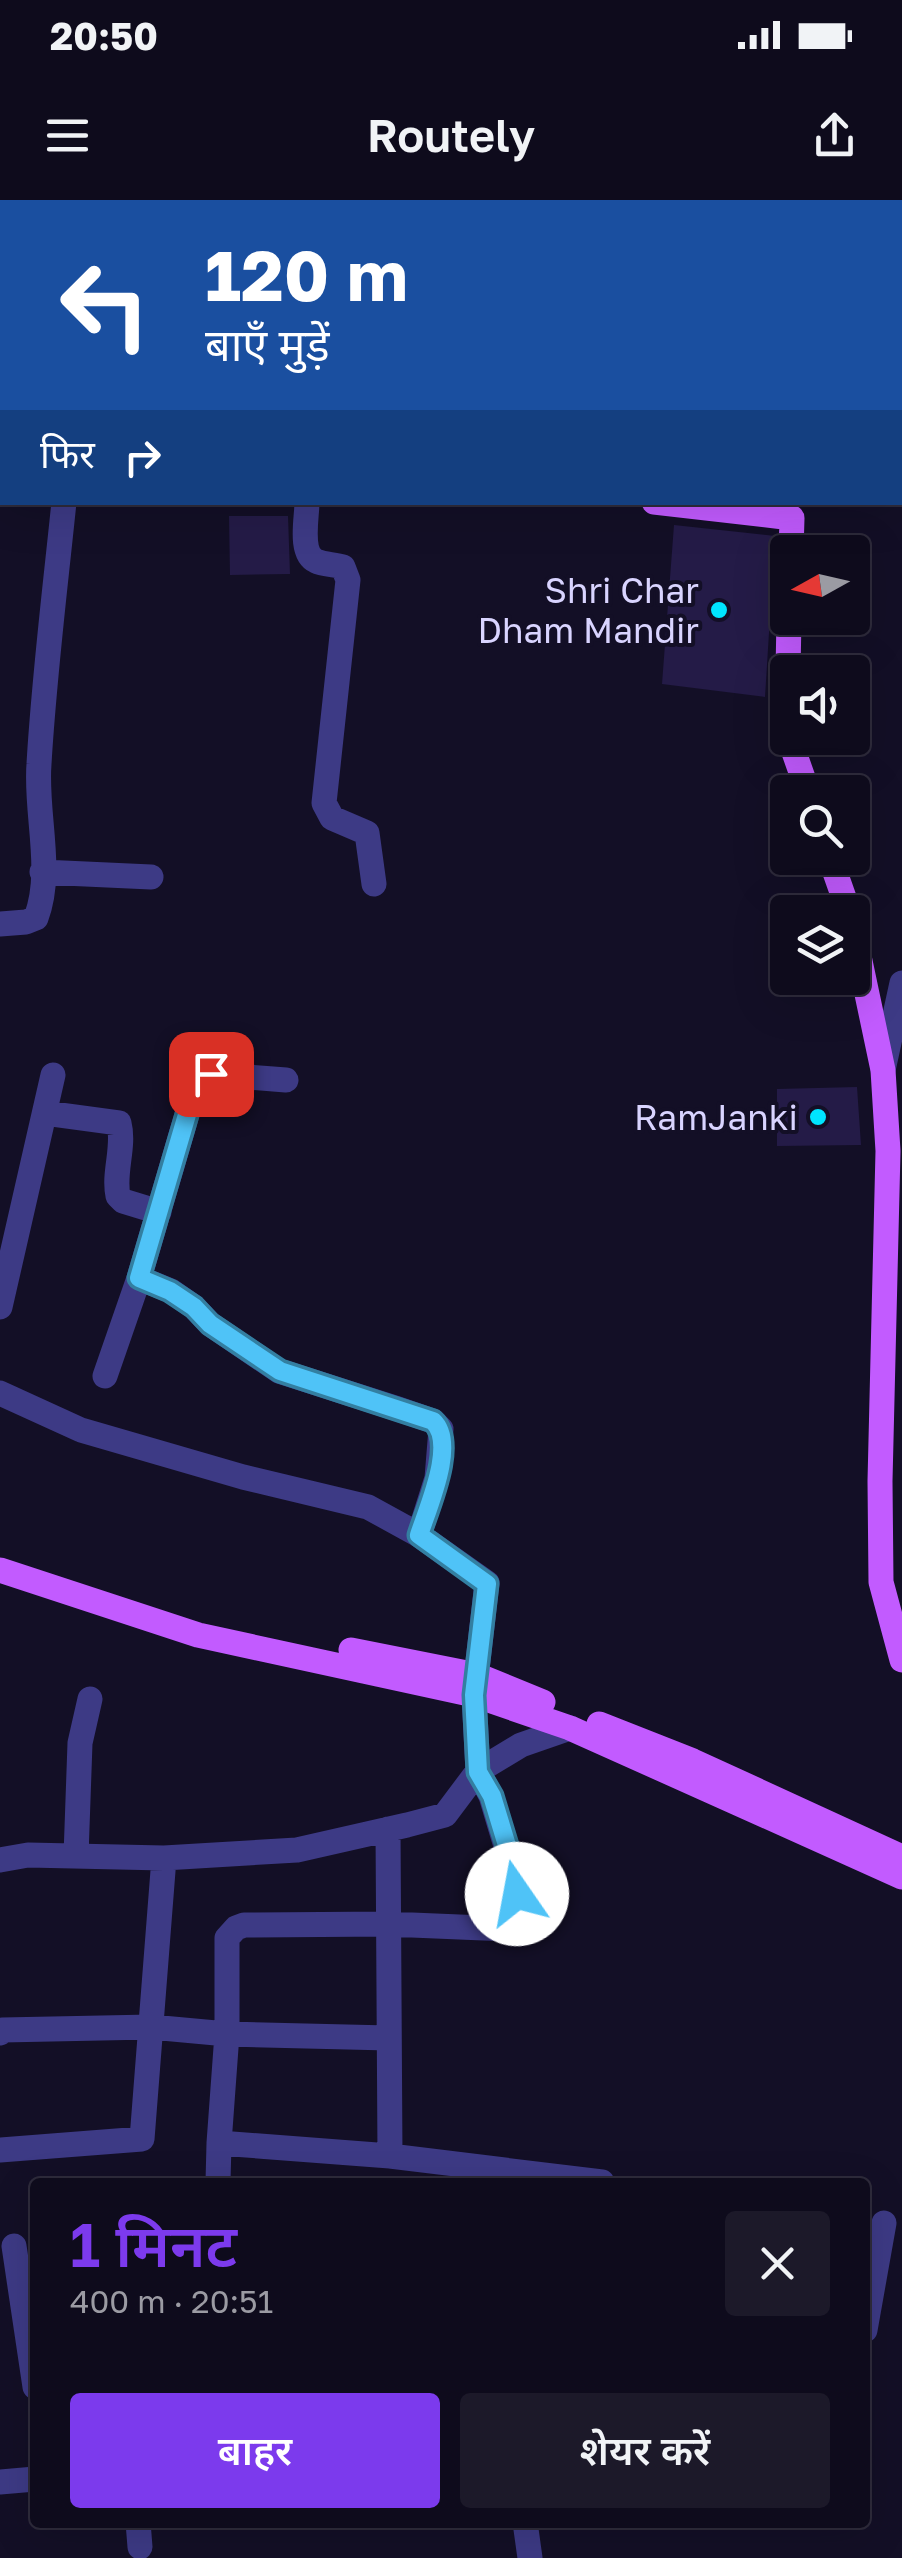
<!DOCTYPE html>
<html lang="hi">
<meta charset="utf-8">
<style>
body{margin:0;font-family:"Golos Text","Noto Sans Devanagari",sans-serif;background:#1c1929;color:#f1f3f6;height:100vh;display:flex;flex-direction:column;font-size:38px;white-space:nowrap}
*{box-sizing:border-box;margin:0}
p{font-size:32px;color:#9b9ba3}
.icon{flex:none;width:55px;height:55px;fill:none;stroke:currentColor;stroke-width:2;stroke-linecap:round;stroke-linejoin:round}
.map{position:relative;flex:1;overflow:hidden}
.side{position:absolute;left:30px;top:1978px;width:840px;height:350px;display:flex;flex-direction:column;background:#0e0b1c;border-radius:10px;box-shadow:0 10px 40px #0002,0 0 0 2px #2e2b3b}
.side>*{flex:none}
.banner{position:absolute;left:0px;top:0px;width:902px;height:305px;box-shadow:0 10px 40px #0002,0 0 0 2px #2e2b3b;background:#1a4fa0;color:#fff;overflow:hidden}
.needle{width:65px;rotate:262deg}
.fabs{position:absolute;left:770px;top:335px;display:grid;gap:20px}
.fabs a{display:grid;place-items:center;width:100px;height:100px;border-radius:10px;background:#0e0b1c;box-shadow:0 10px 40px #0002,0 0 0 2px #2e2b3b;font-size:50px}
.pin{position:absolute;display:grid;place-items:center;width:85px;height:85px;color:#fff;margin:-42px;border-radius:20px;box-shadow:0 5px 15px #0006}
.me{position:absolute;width:110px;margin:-55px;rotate:348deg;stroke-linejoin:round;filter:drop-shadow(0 0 8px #0008)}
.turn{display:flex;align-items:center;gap:35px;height:210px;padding:0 40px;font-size:45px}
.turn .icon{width:130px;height:130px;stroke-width:2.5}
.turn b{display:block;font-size:70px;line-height:85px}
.then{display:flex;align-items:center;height:95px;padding:0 40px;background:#0003;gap:20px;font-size:38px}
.round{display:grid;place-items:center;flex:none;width:105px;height:105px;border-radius:10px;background:#1c1929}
.summary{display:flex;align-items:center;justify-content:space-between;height:170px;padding:0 40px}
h1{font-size:60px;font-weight:600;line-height:75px;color:#7c3aed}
.action{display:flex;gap:20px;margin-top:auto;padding:20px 40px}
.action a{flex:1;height:115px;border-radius:10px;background:#7c3aed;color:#fff;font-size:40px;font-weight:600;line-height:115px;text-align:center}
.action a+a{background:#1c1929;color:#f1f3f6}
.status{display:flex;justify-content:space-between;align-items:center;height:70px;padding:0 50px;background:#0e0b1c;direction:ltr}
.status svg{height:28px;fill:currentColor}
header{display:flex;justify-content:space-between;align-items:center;height:130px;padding:0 40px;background:#0e0b1c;font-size:45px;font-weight:600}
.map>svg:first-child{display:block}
</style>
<div class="status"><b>20:50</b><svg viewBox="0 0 49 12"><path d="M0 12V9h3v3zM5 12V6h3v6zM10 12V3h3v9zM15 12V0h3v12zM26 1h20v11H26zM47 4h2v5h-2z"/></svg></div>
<header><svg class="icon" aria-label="menu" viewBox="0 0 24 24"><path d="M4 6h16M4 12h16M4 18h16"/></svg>Routely<svg class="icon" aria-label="share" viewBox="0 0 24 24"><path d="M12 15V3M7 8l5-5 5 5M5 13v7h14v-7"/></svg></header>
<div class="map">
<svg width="902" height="2358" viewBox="0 0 902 2358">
<rect width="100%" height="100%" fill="#130f26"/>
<path fill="#241b47" d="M229 316H288L290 374 230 375Z
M674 325 775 336 765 497 662 484Z
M857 887 861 945 777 946V889Z"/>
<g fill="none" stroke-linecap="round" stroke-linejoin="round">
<path stroke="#3d3a85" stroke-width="25" d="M343 0 344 2
M190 2 192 0
M900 104H902
M0 156 2 154
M900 292H902
M307 302C307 318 299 353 316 361 324 365 335 364 343 367L348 380 324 603 332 618 367 633 374 684
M42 672 151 677
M0 724 26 722 36 718C54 671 35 613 39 564 44 477 55 390 64 302
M883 870 902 783
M45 913 119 923C125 947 113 972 118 996L123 1001 159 1012
M139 1078 171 1091 194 1107 210 1124 279 1171 398 1209 433 1221 441 1229 437 1278 419 1335
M0 1107 53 875
M105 1176 139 1078 196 884 211 874 286 880
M0 1193 81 1230 243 1277 368 1307 419 1335 487 1383 474 1495 478 1571 491 1596 511 1663 522 1727 507 1729 388 1724 244 1725 236 1728 227 1738V1834L151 1827 2 1830 0 1833
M388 1629 390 1956
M76 1656 80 1543 90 1499
M0 1660 28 1655 164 1658 297 1650 407 1625 445 1615 478 1571 521 1545 570 1528
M219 1943 227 1834 389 1838
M0 1950 142 1939 164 1658
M218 1982 219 1943 390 1956 602 1982
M14 2046 35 2187
M865 2130 884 2023
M0 2282 35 2279
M138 2322 140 2347
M525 2322 530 2358"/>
<path stroke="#c25bff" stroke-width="25" d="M440 0V2
M0 276 2 275
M654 302 792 318 791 352
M788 472 789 418
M788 489V532
M789 538 808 592
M830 658 849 712
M852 723 883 870 888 951 880 1281 881 1382 902 1460
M0 1370 198 1435 474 1495 570 1528 902 1677
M351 1450 477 1475 543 1502
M599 1524 693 1561 902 1657"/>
</g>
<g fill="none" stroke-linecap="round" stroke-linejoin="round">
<defs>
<path id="route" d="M211 874 196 884 139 1078 170 1091 194 1107 210 1124 280 1171 433 1221C457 1243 428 1307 419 1335L487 1384 474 1495 478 1572 492 1596 512 1662 517 1694"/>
</defs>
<use href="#route" stroke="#337fa1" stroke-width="25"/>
<use href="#route" stroke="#4fc3f7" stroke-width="18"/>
</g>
<g fill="#00e5ff" stroke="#130f26" stroke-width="4">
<circle cx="719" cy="410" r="10"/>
<circle cx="818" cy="917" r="10"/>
</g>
<g text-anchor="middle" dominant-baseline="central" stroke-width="8" stroke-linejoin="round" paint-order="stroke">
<g font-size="35" fill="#d9d4ff" stroke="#130f26" text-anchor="end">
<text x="699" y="390">Shri Char<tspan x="699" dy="40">Dham Mandir</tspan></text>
<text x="798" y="917">RamJanki</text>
</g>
</g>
</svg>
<div class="fabs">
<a><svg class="needle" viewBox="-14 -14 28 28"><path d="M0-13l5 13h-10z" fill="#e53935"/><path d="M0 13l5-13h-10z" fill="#9b9ba3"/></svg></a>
<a><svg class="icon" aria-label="sound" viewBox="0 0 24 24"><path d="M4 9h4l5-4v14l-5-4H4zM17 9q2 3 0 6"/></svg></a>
<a><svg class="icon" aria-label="search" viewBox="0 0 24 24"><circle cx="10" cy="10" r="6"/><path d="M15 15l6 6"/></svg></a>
<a><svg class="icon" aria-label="layers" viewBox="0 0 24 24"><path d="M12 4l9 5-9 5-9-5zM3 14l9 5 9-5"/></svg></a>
</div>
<div class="pin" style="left:211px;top:874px;background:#d93025"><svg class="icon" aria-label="arrive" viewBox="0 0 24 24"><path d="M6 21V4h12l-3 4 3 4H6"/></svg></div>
<svg class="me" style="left:517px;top:1694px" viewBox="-20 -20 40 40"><circle r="19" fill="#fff"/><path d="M0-13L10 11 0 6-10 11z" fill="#4fc3f7"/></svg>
<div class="banner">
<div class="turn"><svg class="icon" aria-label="left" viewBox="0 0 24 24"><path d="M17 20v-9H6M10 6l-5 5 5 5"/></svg><div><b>120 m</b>बाएँ मुड़ें</div></div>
<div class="then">फिर<svg class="icon" aria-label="right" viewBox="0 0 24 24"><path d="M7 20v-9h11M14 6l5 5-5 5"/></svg></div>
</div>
<section class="side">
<div class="summary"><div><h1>1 मिनट</h1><p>400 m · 20:51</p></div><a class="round"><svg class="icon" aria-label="close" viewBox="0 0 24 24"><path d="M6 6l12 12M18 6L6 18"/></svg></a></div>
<div class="action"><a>बाहर</a><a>शेयर करें</a></div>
</section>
</div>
